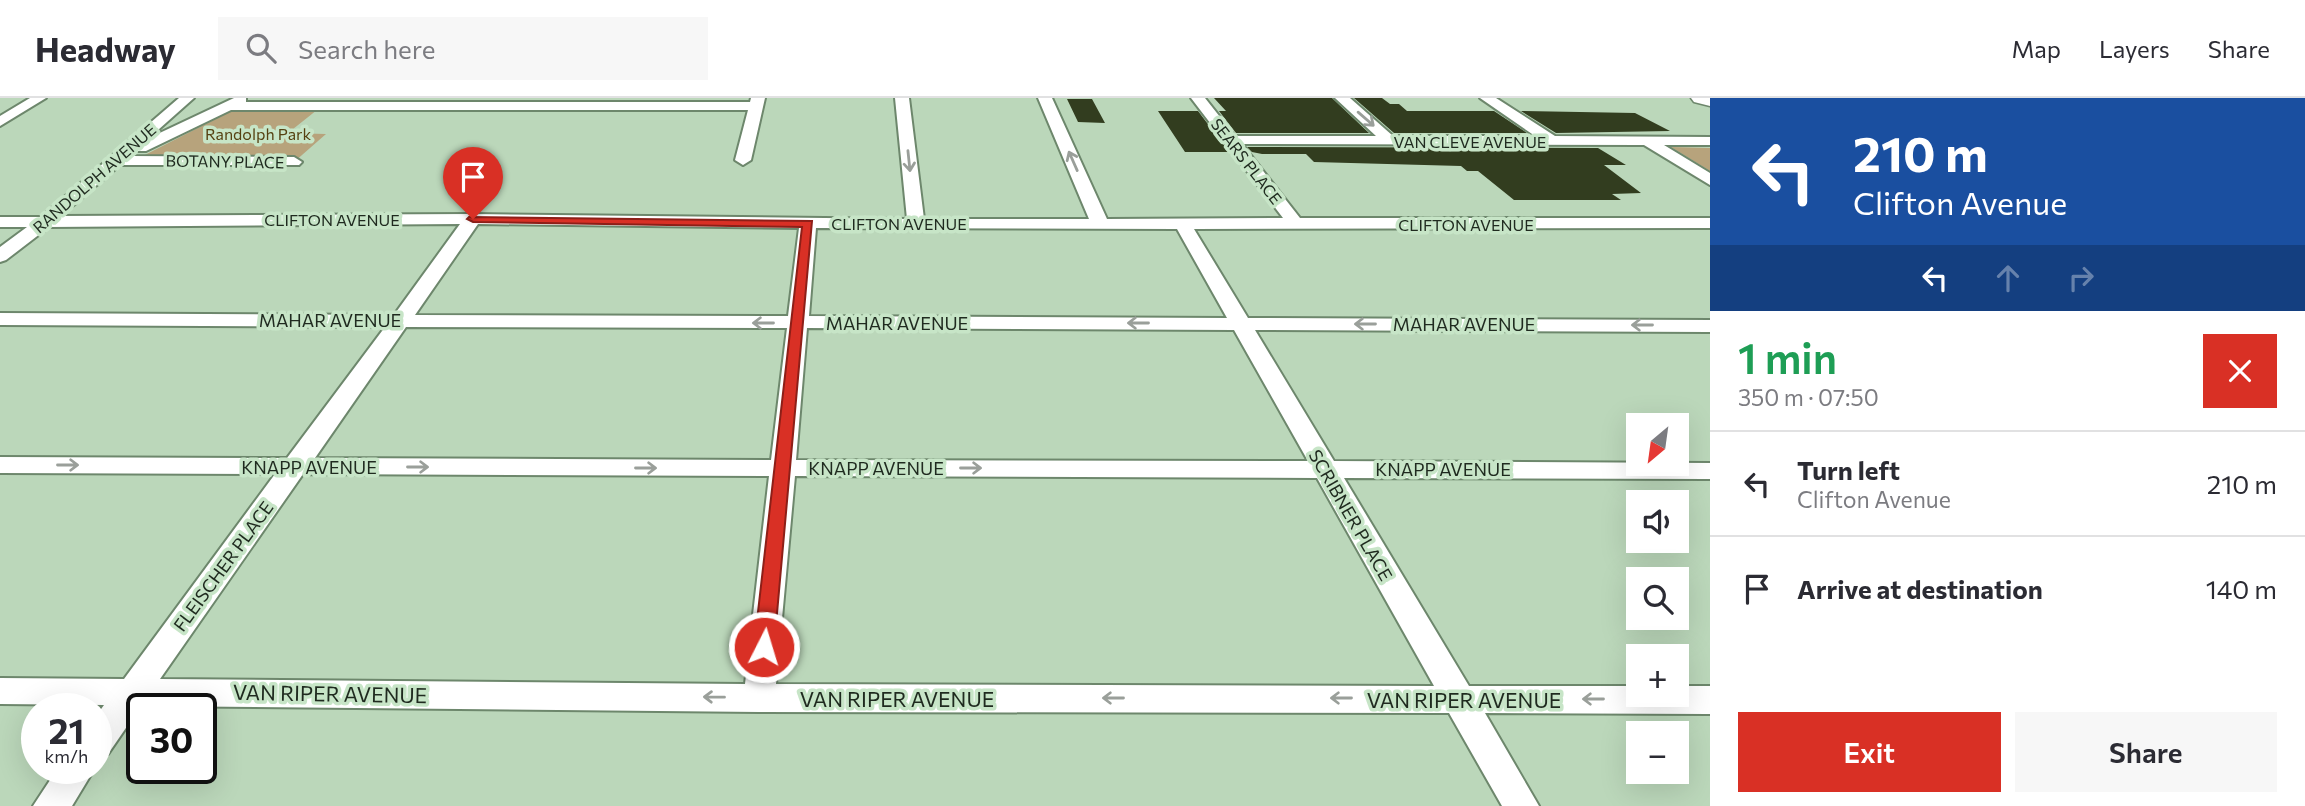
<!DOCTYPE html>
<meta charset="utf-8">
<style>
body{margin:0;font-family:Commissioner,sans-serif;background:#f7f7f7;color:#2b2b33;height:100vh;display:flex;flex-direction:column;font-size:26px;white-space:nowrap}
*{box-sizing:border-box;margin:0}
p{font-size:23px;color:#7c7c81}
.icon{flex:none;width:38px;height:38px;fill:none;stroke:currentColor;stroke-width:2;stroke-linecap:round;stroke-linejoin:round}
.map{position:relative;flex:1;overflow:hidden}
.drawer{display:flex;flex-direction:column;background:#fff;width:595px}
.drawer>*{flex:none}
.guide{background:#1a4fa0;color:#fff;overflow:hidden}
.needle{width:46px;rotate:209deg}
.tools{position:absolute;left:1626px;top:315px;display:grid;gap:14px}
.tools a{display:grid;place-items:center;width:63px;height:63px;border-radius:0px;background:#fff;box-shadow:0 7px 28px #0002;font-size:35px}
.speed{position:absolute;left:21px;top:595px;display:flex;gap:14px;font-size:35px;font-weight:700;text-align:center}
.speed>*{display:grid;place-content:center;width:91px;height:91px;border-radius:50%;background:#fff;box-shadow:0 7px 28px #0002;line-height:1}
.speed small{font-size:18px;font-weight:400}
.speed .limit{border:4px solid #111;border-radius:10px;background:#fff;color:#111}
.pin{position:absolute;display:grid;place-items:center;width:60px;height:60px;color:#fff;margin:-72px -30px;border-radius:50% 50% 50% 0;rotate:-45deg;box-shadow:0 0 7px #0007}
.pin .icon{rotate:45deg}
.me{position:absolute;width:77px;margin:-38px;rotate:5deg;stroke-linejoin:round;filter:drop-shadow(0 0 5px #0008)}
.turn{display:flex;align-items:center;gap:24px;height:147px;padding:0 28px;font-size:32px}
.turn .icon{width:91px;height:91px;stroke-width:2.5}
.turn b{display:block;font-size:49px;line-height:60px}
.lanes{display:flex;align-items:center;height:66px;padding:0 28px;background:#0003;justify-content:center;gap:35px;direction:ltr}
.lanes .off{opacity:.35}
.round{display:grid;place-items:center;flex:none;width:74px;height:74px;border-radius:0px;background:#f7f7f7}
.headline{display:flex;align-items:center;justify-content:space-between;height:119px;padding:0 28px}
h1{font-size:42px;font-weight:600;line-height:52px;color:#1e9e55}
.cta{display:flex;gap:14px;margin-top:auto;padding:14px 28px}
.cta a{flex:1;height:80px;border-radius:0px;background:#d93025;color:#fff;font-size:28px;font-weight:600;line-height:80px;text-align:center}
.cta a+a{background:#f7f7f7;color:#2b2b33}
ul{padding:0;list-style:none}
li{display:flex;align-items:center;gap:21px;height:105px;padding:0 28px;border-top:2px solid #e1e1e2}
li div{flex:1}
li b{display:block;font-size:26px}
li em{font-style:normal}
header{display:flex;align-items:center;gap:42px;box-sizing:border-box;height:98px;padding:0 35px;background:#fff;border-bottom:2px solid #e1e1e2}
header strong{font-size:33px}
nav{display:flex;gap:38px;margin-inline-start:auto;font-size:24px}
.search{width:490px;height:63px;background:#f7f7f7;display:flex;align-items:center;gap:18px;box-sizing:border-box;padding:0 24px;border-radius:0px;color:#7c7c81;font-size:26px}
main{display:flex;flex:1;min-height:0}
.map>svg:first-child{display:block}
</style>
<header>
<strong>Headway</strong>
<div class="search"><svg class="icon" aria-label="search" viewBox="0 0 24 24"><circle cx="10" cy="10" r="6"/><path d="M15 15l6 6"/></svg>Search here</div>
<nav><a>Map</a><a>Layers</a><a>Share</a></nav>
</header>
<main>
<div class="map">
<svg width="1710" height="708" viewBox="0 0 1710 708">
<rect width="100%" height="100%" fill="#bbd7ba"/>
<path fill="#b7a37c" d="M241 8H322L288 35 326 36 294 64 135 62Z
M1671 49 1710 50V73Z"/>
<path fill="#323d1f" d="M1214 0H1332L1369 35H1236L1219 13H1226Z
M1354 0H1382L1390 6H1399L1407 13H1494L1527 35H1394Z
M1067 1H1092L1105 25 1078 24Z
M1158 13H1198L1229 54H1185Z
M1521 13 1635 15 1670 33 1556 35Z
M1247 49 1598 50 1626 67H1604L1641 95 1612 96 1621 102H1514L1478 73H1467L1461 68 1314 64 1306 56H1262L1252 54Z"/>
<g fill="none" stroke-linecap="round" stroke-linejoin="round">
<defs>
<path id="minor" d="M30 0H46L0 28V18Z
M179 0H194L149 40 234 0H246V4H750L751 0H765L751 62 743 67 735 62 748 12H231L146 53H135L130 58 294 59 302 64 299 67H120L61 118 473 116 907 121 895 0H909L924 121H1089L1038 0H1052L1107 121 1283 120 1191 0H1205L1235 38H1376L1335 0H1350L1393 38H1535L1480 0H1496L1555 38 1710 39V47H1664L1710 75V87L1644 47 1242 46 1300 120H1710V130L1194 131 1248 220 1710 222V234L1255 232 1334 363 1710 365V381L1344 380 1469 588H1638V597H1676V588H1710V616L1485 615 1539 708H1502L1449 615 759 614 141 608 108 656 96 660V618L104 607 0 606V580L124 581 275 376 0 375V359L287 360 385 229 0 227V215L394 217 460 126 49 129 6 162 0 164V149L27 129H0V119H41ZM478 126 799 130 788 218 415 217ZM816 130 1177 131 1227 220 809 218ZM406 229 787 230 771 362 315 360ZM807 230 1234 232 1308 363 796 362ZM303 376 769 378 745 586 160 581ZM795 378 1317 380 1434 588 776 586Z
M58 670H95L72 708H33Z"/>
<path id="major" d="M1691 0H1710V8L1694 4Z"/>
</defs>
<use href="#minor" stroke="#6d876c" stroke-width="4"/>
<use href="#major" stroke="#6d876c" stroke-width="3"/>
<use href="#minor" fill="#fff" fill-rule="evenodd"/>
<use href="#major" fill="#fff" fill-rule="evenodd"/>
</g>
<defs><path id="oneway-shaft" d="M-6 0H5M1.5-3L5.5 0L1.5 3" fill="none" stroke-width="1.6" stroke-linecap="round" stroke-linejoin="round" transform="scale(1.75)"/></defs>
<g stroke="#9a9f9a">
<use href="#oneway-shaft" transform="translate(1366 21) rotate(41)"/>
<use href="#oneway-shaft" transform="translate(909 63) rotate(84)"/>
<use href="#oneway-shaft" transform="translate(1073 63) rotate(-114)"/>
<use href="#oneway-shaft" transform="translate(763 225) rotate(-180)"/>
<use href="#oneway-shaft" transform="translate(1138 225) rotate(-180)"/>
<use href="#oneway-shaft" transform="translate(1365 226) rotate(-180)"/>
<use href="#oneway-shaft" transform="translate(1642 227) rotate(-180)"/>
<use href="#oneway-shaft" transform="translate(68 367)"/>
<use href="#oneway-shaft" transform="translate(418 369)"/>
<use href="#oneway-shaft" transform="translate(646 370)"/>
<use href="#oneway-shaft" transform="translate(971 370)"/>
<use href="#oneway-shaft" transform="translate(714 599) rotate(-179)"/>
<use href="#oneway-shaft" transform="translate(1113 600) rotate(-180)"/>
<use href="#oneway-shaft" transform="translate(1341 600) rotate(-180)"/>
<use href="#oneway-shaft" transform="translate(1593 601) rotate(-180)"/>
</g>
<path fill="#d93025" stroke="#8d1f18" stroke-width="2" d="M469 119 812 123 774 549 771 554 764 557 757 554 754 549 802 129 473 124 467 121Z"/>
<g text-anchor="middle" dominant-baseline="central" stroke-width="7" stroke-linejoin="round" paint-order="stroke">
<g font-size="16" fill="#554111" stroke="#c7e5c7">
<text x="258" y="35">Randolph Park</text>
</g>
<g font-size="16" fill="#1f2a1f" stroke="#c7e5c7">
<text x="1470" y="43">VAN CLEVE AVENUE</text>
<text transform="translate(225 63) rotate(1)">BOTANY PLACE</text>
<text transform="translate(1247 63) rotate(52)">SEARS PLACE</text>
<text transform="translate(94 80) rotate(-41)">RANDOLPH AVENUE</text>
<text x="332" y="121">CLIFTON AVENUE</text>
<text x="899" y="125">CLIFTON AVENUE</text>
<text x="1466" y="126">CLIFTON AVENUE</text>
</g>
<g font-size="18" fill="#1f2a1f" stroke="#c7e5c7">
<text x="330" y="222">MAHAR AVENUE</text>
<text x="897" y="225">MAHAR AVENUE</text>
<text x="1464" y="226">MAHAR AVENUE</text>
<text x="309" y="369">KNAPP AVENUE</text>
<text x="876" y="370">KNAPP AVENUE</text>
<text x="1443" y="371">KNAPP AVENUE</text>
<text transform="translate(1351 417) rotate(60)">SCRIBNER PLACE</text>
<text transform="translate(223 468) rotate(-54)">FLEISCHER PLACE</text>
</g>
<g font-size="21" fill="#1f2a1f" stroke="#c7e5c7">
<text transform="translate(330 595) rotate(1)">VAN RIPER AVENUE</text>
<text x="897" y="600">VAN RIPER AVENUE</text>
<text x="1464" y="601">VAN RIPER AVENUE</text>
</g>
</g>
</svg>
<div class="tools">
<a><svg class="needle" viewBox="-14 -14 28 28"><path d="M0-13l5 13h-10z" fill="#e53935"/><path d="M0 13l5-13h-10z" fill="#7c7c81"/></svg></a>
<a><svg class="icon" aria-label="sound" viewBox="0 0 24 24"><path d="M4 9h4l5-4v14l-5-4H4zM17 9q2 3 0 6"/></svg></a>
<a><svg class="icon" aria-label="search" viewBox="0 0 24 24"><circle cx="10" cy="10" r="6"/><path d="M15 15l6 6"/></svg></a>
<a>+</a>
<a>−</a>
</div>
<div class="speed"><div>21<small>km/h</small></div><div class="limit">30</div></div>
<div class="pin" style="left:473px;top:121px;background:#d93025"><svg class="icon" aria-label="arrive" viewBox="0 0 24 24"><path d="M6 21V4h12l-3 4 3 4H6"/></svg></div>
<svg class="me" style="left:764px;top:549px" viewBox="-20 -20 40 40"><circle r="17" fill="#d93025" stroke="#fff" stroke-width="3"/><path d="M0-11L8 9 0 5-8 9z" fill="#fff"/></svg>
</div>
<section class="drawer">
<div class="guide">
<div class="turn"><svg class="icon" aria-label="left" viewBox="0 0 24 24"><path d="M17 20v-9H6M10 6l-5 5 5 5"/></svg><div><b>210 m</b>Clifton Avenue</div></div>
<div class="lanes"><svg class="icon" aria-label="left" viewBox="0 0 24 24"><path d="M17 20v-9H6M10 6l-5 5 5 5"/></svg><svg class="icon off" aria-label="ahead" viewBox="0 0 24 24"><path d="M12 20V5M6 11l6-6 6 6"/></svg><svg class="icon off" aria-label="right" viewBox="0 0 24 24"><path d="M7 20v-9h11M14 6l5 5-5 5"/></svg></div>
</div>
<div class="headline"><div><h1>1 min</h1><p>350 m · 07:50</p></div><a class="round" style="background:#d93025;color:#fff"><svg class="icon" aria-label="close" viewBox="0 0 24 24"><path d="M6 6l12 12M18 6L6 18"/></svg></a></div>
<ul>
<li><svg class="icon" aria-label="left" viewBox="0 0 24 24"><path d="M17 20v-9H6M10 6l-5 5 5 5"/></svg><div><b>Turn left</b><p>Clifton Avenue</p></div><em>210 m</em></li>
<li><svg class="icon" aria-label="arrive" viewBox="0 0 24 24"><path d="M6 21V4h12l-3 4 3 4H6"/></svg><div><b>Arrive at destination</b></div><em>140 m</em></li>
</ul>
<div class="cta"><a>Exit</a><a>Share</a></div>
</section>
</main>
